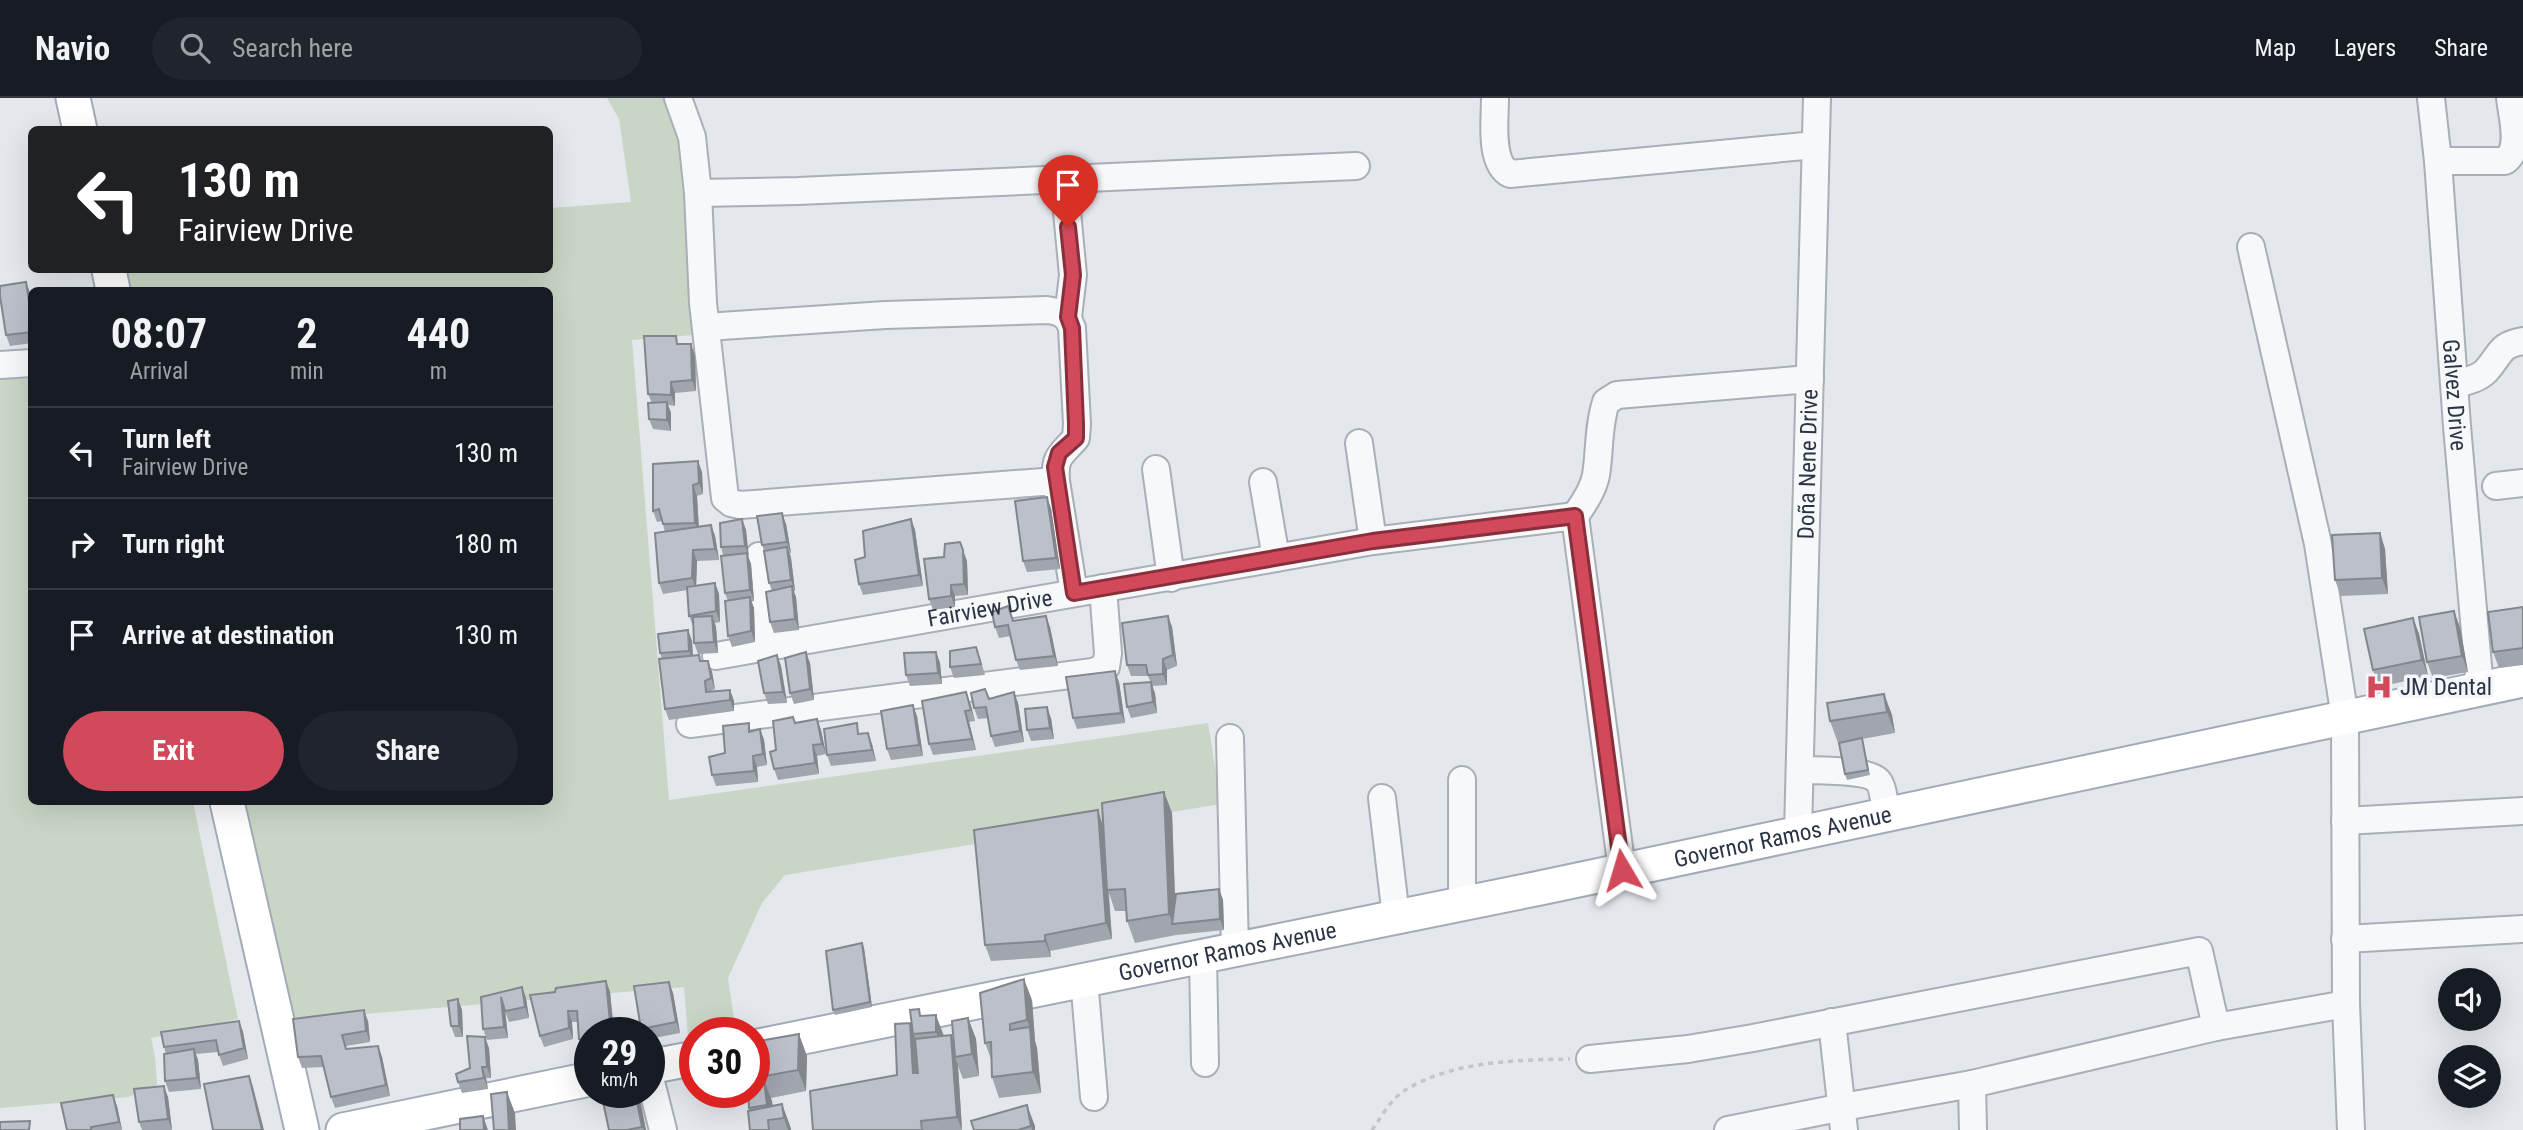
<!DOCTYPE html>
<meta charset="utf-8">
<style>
body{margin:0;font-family:"Roboto Condensed",sans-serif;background:#20242c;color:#f1f3f6;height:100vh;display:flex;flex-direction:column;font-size:26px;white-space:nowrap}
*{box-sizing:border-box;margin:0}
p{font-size:23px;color:#9ea1a6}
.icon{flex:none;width:38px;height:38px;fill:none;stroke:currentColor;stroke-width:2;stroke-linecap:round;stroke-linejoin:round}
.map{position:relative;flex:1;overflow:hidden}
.sheet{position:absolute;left:28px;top:189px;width:525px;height:518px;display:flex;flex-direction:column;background:#171b24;border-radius:10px;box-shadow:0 7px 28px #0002}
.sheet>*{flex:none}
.hud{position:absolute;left:28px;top:28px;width:525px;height:147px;border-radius:10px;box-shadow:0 7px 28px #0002;background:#202124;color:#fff;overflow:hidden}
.buttons{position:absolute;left:2438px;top:870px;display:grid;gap:14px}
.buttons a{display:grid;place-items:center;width:63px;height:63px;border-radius:50%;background:#171b24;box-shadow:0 7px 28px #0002;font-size:35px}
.speed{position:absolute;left:574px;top:919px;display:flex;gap:14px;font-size:35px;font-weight:700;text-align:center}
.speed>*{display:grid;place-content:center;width:91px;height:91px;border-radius:50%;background:#171b24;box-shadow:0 7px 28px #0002;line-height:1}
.speed small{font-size:18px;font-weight:400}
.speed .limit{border:10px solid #d22;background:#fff;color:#111}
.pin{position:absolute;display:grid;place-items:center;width:60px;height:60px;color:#fff;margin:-72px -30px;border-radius:50% 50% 50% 0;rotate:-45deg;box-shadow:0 0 7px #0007}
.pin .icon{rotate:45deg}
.me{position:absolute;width:77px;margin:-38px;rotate:353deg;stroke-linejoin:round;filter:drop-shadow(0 0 5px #0008)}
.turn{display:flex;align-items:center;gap:24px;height:147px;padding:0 35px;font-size:32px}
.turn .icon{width:91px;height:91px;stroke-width:2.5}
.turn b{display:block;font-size:49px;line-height:60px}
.eta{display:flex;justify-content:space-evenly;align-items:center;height:119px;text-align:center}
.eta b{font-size:42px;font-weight:700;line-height:49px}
.cta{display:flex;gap:14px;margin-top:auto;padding:14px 35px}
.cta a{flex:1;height:80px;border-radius:42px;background:#d1495b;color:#fff;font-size:28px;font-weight:700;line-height:80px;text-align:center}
.cta a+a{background:#20242c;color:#f1f3f6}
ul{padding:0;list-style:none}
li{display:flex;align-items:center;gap:21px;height:91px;padding:0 35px;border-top:2px solid #363941}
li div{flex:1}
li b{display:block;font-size:26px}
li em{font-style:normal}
header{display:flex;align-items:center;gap:42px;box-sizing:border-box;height:98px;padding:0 35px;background:#171b24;border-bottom:2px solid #363941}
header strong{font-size:33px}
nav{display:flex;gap:38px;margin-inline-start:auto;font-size:24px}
.search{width:490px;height:63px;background:#20242c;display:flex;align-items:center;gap:18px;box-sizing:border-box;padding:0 24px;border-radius:38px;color:#9ea1a6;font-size:26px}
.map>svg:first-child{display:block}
</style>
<header>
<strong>Navio</strong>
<div class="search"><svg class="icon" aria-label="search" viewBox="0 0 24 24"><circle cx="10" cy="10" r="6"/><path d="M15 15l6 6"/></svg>Search here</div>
<nav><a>Map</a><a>Layers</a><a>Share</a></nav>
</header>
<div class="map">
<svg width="2523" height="1032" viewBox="0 0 2523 1032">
<rect width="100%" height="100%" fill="#e4e7ec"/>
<path fill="#c9d6c5" d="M607 0H669L684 37 694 237 632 242 669 702 1208 625 1221 706 785 777 762 805 728 880 736 934H695V949L689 950 684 889 293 922 240 704H550V192H130L127 172H550V110L631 104 619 21Z
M31 279 32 704H193L238 921 151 940 155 959 157 987 128 999 0 1010V281Z"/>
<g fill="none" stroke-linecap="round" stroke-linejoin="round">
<defs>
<g id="minor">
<path d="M678 0 692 39 698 95 703 205 725 400 731 405 740 407 1056 383 1074 495"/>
<path d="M1495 0C1495 21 1489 65 1510 76L1815 47"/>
<path id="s1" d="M2431 0 2438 63 2457 328 2480 591"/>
<path d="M2438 63H2505C2522 51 2512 19 2510 0"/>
<path d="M1064 82 1073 177 1068 219"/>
<path d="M698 95 798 93 1356 68"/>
<path d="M2251 149 2318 446 2345 620 2346 906 2351 1032"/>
<path d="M706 229 885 217 1047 212C1061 214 1067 216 1072 230L1077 326 1076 340C1061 357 1054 358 1056 383"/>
<path d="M0 267 32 265"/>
<path d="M2456 286C2467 283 2478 281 2486 273 2501 257 2498 247 2523 243"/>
<path d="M1359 345 1373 443"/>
<path d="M1156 371 1171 480"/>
<path d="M1263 384 1276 460"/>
<path d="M2496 388 2523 385"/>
<path d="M1575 418C1584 405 1593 392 1596 377 1600 353 1598 328 1606 304L1617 297 1810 281"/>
<path d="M759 458 763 550"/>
<path id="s2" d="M716 558 1373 443 1575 418 1622 772"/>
<path d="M690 626 1093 574 1106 569 1108 555 1103 490"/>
<path d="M1230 640 1235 853"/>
<path d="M1800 672C1817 673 1867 671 1878 683 1884 690 1884 706 1886 716"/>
<path d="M1382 700 1396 819"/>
<path d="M2345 723 2523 713"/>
<path id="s3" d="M1798 734 1817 0"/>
<path d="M1462 805V682"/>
<path d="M2345 841 2523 831"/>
<path d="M1203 859 1205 965"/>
<path d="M1084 881 1094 999"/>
<path d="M1832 924 1844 1032"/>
<path d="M1590 961 1688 951 1753 940 2199 853 2216 929"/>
<path d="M649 976 663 1032"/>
<path d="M1972 986 1973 1032"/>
<path d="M1728 1032 1843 1009 1972 986 2216 929 2346 906"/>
</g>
<g id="major">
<path d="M73 0 80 32"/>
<path d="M109 172 113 192"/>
<path d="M227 704 302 1032"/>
<path id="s4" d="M754 949 1540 790 2523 582"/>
<path d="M649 969 695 960"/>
<path d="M343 1032 590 981"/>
</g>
</defs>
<use href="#minor" stroke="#a9aeb7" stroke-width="30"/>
<use href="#major" stroke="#a3abb8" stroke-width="37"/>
<path stroke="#c2c5cb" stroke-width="3.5" stroke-dasharray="5 5" stroke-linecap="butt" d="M1372 1032C1382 1018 1391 1000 1407 991 1454 963 1516 962 1570 961"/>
<use href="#minor" stroke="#f7f8fa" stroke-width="26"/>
<use href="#major" stroke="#fff" stroke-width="33"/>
</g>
<path fill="#a1a5ae" d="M26 184 30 195 32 206V245L10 248 6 237Z
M679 246 695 257 696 293 675 295V308L668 307 671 315V333L653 331 649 321 652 305 648 296Z
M702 374 703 396 697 398 699 429 711 427 715 438 719 462 697 463 696 488 715 485 719 496 720 524 715 525 716 529 718 555 698 556 694 545 693 528 689 518 687 492 663 496 659 485 665 434 662 423 657 424 653 413Z
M1051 410 1060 471 1027 474 1023 463Z
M742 421 746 432 748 459 751 466 754 503 751 504 754 510 755 544 732 549 728 538V503L725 495 723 457 721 449Z
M911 421 915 432 923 488 863 497 859 486 865 459Z
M786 426 791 455H790L791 460 795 493H793L796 499 799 532 774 535 770 524 772 493 769 485 764 453 762 447Z
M2380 435 2385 451 2388 496 2341 498 2335 482Z
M967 463 968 497 955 498V509L933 512 929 501Z
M2523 509V567L2499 570 2493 554Z
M1168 518 1172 529 1177 568 1167 572V587L1152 588 1148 578H1131L1127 567Z
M2413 520 2419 536 2428 578 2379 589 2373 572Z
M1013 523 1050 529 1058 568 1020 572 1016 562 1011 538 999 540 995 529Z
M2460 529 2468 574 2433 580 2427 564Z
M688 532 692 543 693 557 702 563H708L712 574 715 591 711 593 730 592 734 603V613L669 622 665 611 662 561 660 555Z
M936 554 940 565 942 586 910 588 906 577Z
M777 557 781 568 787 605 768 606 764 595Z
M980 560 985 577 954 580 950 569Z
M810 565 814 602 794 606 790 595Z
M1119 584 1125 625 1077 631 1073 620Z
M1014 594 1018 605 1024 644 995 649 991 638 988 620 978 621 974 610 989 601Z
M1155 595 1157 615 1131 620 1127 609Z
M1884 596 1892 617 1895 635 1862 641 1870 677 1847 682 1845 676 1853 642 1838 645 1830 623Z
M970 605 975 623 969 624 976 652 933 657 929 646Z
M917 618 923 658 891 662 887 651Z
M1051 620 1054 641 1031 643 1027 632Z
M817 621 821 632 826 656 817 658 819 676 778 682 774 671 776 652 795 625Z
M760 631 764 642 767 667 757 669 758 684 716 688 712 677 725 655 752 633Z
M861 635 872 646 876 663 831 668 827 657Z
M1164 694 1172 715 1175 805 1219 791 1223 802 1224 832 1176 837 1135 845 1127 823 1126 813H1115L1109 795 1112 841 1050 853 1051 859 991 863 985 847 1103 727Z
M864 850 872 909 835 917 833 912Z
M606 883 610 894 614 934H590V952H583L579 941 578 924H572L573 941 544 949 540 938 555 894Z
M669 884 673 895 680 935 649 941V934H642L641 931Z
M522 889 526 900 529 920 509 924 505 913 508 940 487 942 483 931Z
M458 901 462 912 463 939H455L451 928Z
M1032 902 1035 943 1037 950 1041 995 999 1000 992 979 991 961 985 945Z
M922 918 944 938 951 937 954 944 968 920 976 941 979 978 963 981 958 968 962 1032H813L897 977 910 925 913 933Z
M239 923 243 934 248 961 223 968 218 954 196 956 198 962 201 991 169 994 165 983 166 956 164 949Z
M368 923 370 944 346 948 347 951 378 948 382 959 390 998 335 1010 331 999 324 969 302 970 298 959Z
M754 944 807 958 806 993 771 1000 773 1008 782 1006 790 1028 791 1032H750L749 1010 754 994Z
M489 950 491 980H486L488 991 462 995 458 984Z
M601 994H637L640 1002 646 1032H609Z
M168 999 172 1032H142L139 1024Z
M117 1008 122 1032H67Z
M1035 1028V1032H974Z"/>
<path fill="#83868d" d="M26 184 30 195 32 214 30 209Z
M691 246 695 257 696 293 692 282Z
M671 284 675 295V308L671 297Z
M667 304 671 315V333L667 322Z
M698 363 702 374 703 396 699 385Z
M693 387 697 398 699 436 695 425Z
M1047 399 1051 410 1060 471 1056 460Z
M782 415 786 426 791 455 787 444Z
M742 421 746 432 749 459 745 448Z
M911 421 915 432 923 488 919 477Z
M711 427 715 438 719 462 715 451Z
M2380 435 2385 451 2388 496 2382 480Z
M787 449 791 460 795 493 791 482Z
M693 452 697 463 696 491 692 480Z
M963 452 967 463 968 497 964 486Z
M747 455 751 466 754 503 750 492Z
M715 485 719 496 720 524 716 513Z
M951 487 955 498V509L951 498Z
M792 488 796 499 799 532 795 521Z
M750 499 754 510 755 544 751 533Z
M2454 513 2460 529 2468 574 2462 558Z
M712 518 716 529 718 555 714 544Z
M1046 518 1050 529 1058 568 1054 558Z
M1168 518 1172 529 1177 568 1173 557Z
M2413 520 2419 536 2428 578 2422 562Z
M688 532 692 543 693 564 689 553Z
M806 554 810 565 814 602 810 591Z
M936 554 940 565 942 586 938 575Z
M777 557 781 568 787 605 783 594Z
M1163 561 1167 572V587L1163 576Z
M708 563 712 574 715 591 711 580Z
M1115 573 1119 584 1125 625 1121 615Z
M1151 584 1155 595 1157 615 1153 604Z
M730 592 734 603V613L730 602Z
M966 594 970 605 975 623 971 612Z
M1014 594 1018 605 1024 644 1020 633Z
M1884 596 1892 617 1895 635 1887 614Z
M913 607 917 618 923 658 919 647Z
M1047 609 1051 620 1054 641 1050 630Z
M965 613 969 624 976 652 972 641Z
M817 621 821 632 826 656 822 646Z
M760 631 764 642 767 667 763 656Z
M868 635 872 646 876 663 872 652Z
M813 647 817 658 819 676 815 665Z
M753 658 757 669 758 684 754 673Z
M1164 694 1172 715 1176 826H1173L1169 816Z
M1098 712 1103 728 1112 841 1106 825Z
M1219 791 1223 802 1224 832 1220 821Z
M1045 837 1050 853 1051 859 1045 843Z
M862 845 864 850 872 909 870 904Z
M1024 881 1032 902 1035 943 1037 950 1041 995 1033 974 1030 930 1027 922Z
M606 883 610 894 614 934H611Z
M669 884 673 895 680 935 676 924Z
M522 889 526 900 529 920 525 909Z
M501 899 505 910 508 940 504 929Z
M458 901 462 912 463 939 459 928Z
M364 912 368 923 370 944 366 933Z
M568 913 572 924 573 941 569 930Z
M936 917 944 938V955L936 934Z
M968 920 976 941 979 978 972 956Z
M239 923 243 934 248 961 244 950Z
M910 925 916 943 919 991 913 975Z
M799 936 807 958 806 993 798 972Z
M951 937 957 954 955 959 958 968 962 1032 957 1019Z
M485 939 489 950 491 980 487 969Z
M378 948 382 959 390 998 386 987Z
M194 951 198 962 201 991 197 980Z
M482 969 486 980 488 991 484 980Z
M249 978 253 989 264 1032H262Z
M764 982 772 1003 774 1021 772 1022 767 1007Z
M164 988 168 999 172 1032 168 1021Z
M507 994 515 1015 516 1032H509Z
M635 994H637L640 1002 646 1032H644L642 1029Z
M113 997 117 1008 122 1032 119 1024Z
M782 1006 790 1028 791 1032H788L784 1020Z
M1027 1007 1035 1028V1032H1032L1031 1028Z
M483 1018 488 1032H484Z"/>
<path fill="#bbc0ca" stroke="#83868d" stroke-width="2" d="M26 184 30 209H32V234L6 237 0 198V188Z
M644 238H676L677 246H691L692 282 671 284V297L648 296Z
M667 304V322L649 321 648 305Z
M698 363 699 385 693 387 695 425 663 426 659 411 653 413V366Z
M1047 399 1056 460 1023 463 1015 403Z
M782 415 787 444 762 447 757 418Z
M742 421 745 448 721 449 720 425Z
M911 421 919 477 859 486 855 462 865 459 863 433Z
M711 427 715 451 693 452 692 480 659 485 655 435Z
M2380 435 2382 480 2335 482 2332 437Z
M960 444 963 452 964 486 951 487V498L929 501 924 461 944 459 945 446Z
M787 449 791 482 769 485 764 453Z
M747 455 750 492 725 495 721 458Z
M715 485 716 513 689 518 687 489Z
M792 488 795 521 770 524 766 494Z
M750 499 751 533 728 538 725 503Z
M1008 508 1013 523 1046 518 1054 558 1016 562 1008 527 995 529 992 514Z
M2523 509V550L2493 554 2488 514Z
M2454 513 2462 558 2427 564 2419 519Z
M712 518 714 544 694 545 693 519Z
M1168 518 1173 557 1163 561V576L1148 577 1146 567H1127L1122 525Z
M2413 520 2422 562 2373 572 2364 531Z
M688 532 689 553 660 555 658 536Z
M976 549 981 566 950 569V553Z
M806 554 810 591 790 595 785 560Z
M936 554 938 575 906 577 904 555Z
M699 557 700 563H708L711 580 705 583 706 594 730 592V602L665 611 659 561Z
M777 557 783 594 764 595 758 563Z
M1115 573 1121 615 1073 620 1066 579Z
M1151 584 1153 604 1127 609 1124 586Z
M985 591 989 601 1014 594 1020 633 991 638 986 609 974 610 971 595Z
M966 594 971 612 965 613 972 641 929 646 922 603Z
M1884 596 1887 614 1830 623 1827 605Z
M913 607 919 647 887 651 881 613Z
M1047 609 1050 630 1027 632 1025 611Z
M793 619 795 625 817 621 822 646 813 647 815 665 774 671 770 654 776 652 773 623Z
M749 625V634L760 631 763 656 753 658 754 673 712 677 709 659 725 655 723 628Z
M857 625 858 636 868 635 872 652 827 657 824 631Z
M1862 640 1868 672 1845 676 1839 645Z
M1164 694 1169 816 1127 823 1125 791 1107 792 1102 705Z
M1098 712 1106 825 1045 837V843L985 847 974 732Z
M1219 791 1220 821 1172 826 1176 796Z
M862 845 870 904 833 912 826 853Z
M1024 881 1027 922 1010 926V932L1030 929 1033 974 992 979 991 944 985 945 980 895Z
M606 883 611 934H590V941H579L577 913H568L569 930 540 938 530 897 555 894 556 890Z
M669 884 676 924 641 931 634 888Z
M522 889 525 909 505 913 501 899 504 929 483 931 481 899Z
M458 901 459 928H451L448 903Z
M919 911 920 918 936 917V934L913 936 910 912Z
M364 912 366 933 342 937 346 951 378 948 386 987 331 999 321 958 298 959 293 921Z
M968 920 972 956 955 959 952 923Z
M239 923 244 950 219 957 216 942 164 949 161 934Z
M910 925 913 975H918L915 941 951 937 957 1019 921 1023 922 1032H813L810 993 897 977 895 926Z
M799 936 798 972 754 980V944Z
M467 938 485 939 487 969H482L484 980 458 984 456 976 470 970Z
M194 951 197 980 165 983 164 956Z
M249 978 262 1032H213L204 986Z
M764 982 767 1007 749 1010 748 994H754V984Z
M164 988 168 1021 139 1024 134 991Z
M507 994 509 1032H494L491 996Z
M601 994H635L642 1029 627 1032H609Z
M113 997 119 1024 91 1029V1032H67L61 1005Z
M782 1006 784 1020 768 1022 769 1032H750L748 1013Z
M1027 1007 1031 1028 1018 1032H974L971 1023Z
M483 1018 484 1032H460V1021Z
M30 1023 29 1032H0V1024Z"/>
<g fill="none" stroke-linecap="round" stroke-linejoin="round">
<defs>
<path id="route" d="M1068 129 1073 177 1068 219 1072 230 1076 326V340L1059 355 1055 369 1074 495 1373 443 1575 418 1622 772"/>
</defs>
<use href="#route" stroke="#882f3b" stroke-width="18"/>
<use href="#route" stroke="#d1495b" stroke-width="12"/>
</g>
<defs>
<symbol id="hospital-bare" viewBox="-9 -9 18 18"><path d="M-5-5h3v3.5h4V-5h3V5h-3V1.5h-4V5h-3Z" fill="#d1495b" stroke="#f4f6f9" stroke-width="2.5" paint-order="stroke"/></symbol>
</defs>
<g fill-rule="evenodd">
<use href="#hospital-bare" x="2360" y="570" width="38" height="38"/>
</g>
<g text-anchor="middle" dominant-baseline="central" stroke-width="7" stroke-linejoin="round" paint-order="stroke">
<g font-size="23" fill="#2b3445" stroke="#f4f6f9">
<text stroke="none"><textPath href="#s1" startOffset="298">Galvez Drive</textPath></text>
<text stroke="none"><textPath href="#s3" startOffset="368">Doña Nene Drive</textPath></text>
<text stroke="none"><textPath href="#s2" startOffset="278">Fairview Drive</textPath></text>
<text stroke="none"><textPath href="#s4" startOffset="1050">Governor Ramos Avenue</textPath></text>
<text stroke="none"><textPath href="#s4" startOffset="483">Governor Ramos Avenue</textPath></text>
</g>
<g font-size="23" fill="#2b3445" stroke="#f4f6f9" text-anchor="start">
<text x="2400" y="589">JM Dental</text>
</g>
</g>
</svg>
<div class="buttons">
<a><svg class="icon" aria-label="sound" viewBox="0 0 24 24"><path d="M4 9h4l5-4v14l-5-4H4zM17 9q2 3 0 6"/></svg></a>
<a><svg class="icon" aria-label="layers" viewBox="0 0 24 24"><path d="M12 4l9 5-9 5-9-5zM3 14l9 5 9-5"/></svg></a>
</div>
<div class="speed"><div>29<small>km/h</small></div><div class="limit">30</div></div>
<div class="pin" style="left:1068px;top:129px;background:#d93025"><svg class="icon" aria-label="arrive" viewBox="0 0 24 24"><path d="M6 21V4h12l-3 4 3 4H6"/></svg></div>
<svg class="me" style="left:1622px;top:772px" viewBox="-20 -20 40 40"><path d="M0-17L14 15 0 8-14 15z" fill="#d1495b" stroke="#fff" stroke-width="4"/></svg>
<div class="hud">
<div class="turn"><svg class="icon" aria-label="left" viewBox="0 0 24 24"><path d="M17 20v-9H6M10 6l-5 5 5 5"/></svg><div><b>130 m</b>Fairview Drive</div></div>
</div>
<section class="sheet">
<div class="eta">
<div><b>08:07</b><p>Arrival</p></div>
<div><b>2</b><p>min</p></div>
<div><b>440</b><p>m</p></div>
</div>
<ul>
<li><svg class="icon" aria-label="left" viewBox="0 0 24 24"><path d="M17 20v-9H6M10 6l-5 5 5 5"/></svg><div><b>Turn left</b><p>Fairview Drive</p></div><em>130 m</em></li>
<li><svg class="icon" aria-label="right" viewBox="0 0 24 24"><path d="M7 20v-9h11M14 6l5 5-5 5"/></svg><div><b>Turn right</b></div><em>180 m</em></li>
<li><svg class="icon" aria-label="arrive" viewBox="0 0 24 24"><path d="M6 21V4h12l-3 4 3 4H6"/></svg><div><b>Arrive at destination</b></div><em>130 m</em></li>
</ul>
<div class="cta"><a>Exit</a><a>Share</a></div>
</section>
</div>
